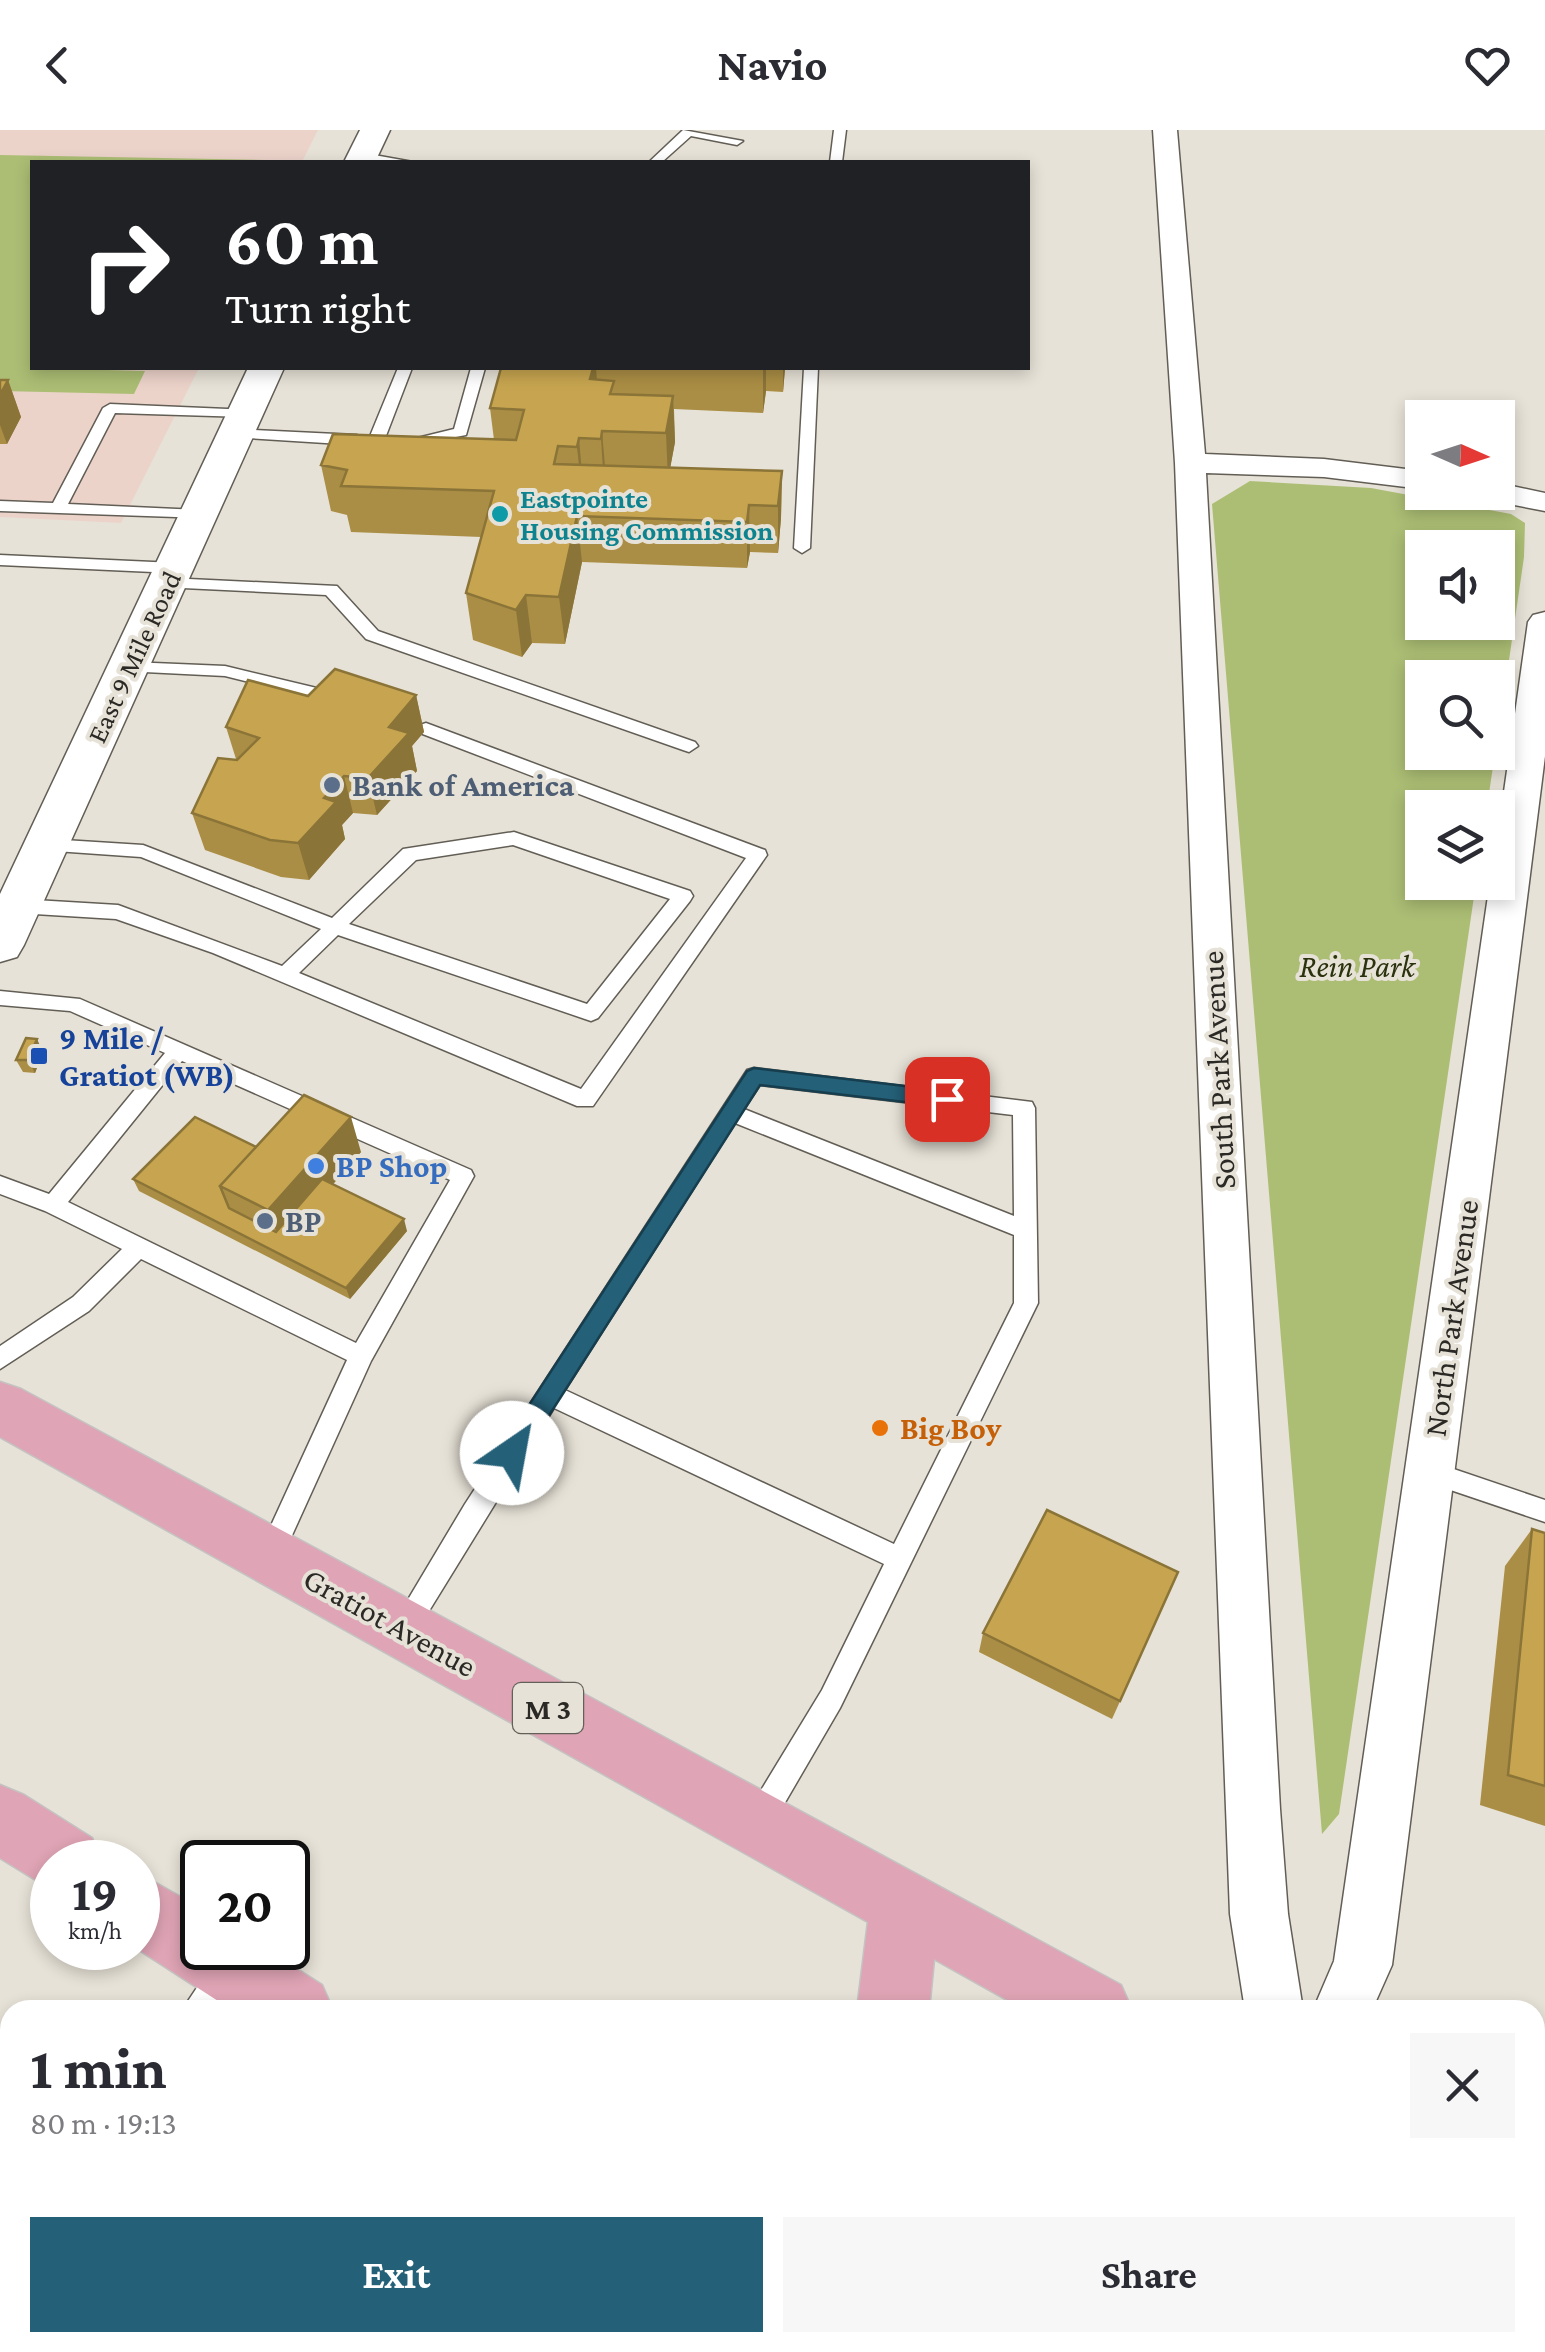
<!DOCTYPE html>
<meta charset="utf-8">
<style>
body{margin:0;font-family:"Crimson Pro",serif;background:#f7f7f7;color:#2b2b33;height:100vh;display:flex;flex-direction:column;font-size:38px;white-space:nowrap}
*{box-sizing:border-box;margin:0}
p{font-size:32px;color:#7c7c81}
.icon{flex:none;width:55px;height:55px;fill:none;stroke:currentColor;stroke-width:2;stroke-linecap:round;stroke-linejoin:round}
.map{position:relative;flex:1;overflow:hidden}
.panel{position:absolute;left:0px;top:1870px;width:1545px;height:352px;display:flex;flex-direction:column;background:#fff;border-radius:30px 30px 0 0;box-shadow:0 5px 15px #0003}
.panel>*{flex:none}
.banner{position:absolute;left:30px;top:30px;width:1000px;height:210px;border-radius:0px;box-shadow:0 5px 15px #0003;background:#202124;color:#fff;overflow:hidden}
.needle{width:65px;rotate:93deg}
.buttons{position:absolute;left:1405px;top:270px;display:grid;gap:20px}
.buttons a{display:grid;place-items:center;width:110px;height:110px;border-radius:0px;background:#fff;box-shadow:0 5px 15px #0003;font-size:50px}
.speed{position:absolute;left:30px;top:1710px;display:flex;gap:20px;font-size:50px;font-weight:700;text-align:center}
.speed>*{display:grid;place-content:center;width:130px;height:130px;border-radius:50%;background:#fff;box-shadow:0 5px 15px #0003;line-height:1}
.speed small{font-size:25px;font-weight:400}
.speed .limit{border:5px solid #111;border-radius:15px;background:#fff;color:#111}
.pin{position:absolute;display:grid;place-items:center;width:85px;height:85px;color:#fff;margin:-42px;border-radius:20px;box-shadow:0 5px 15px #0006}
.me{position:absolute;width:110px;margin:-55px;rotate:33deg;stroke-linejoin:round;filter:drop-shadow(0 0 8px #0008)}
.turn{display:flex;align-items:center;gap:35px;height:210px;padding:0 30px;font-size:45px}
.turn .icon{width:130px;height:130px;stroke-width:2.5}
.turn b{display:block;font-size:70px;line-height:85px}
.round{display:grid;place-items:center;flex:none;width:105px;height:105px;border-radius:0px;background:#f7f7f7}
.overview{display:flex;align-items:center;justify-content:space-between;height:170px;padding:0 30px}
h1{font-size:60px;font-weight:700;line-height:75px}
.button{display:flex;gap:20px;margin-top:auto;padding:20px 30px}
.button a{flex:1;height:115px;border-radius:0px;background:#246078;color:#fff;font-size:40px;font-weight:700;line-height:115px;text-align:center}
.button a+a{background:#f7f7f7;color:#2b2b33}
header{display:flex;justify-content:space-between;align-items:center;height:130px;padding:0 30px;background:#fff;font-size:45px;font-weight:700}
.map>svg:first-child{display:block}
</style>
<header><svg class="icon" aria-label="back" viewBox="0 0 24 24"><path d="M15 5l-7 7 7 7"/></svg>Navio<svg class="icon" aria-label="heart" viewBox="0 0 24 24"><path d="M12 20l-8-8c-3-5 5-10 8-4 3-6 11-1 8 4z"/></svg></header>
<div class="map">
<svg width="1545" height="2222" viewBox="0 0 1545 2222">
<rect width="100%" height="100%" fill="#e7e2d7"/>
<path fill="#ecd3ca" d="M0 0H318L302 32H32V238H199L121 393 0 387Z"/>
<path fill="#acbe74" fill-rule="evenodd" d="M0 25 266 30 32 32V238L145 241 134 264 0 261Z
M1250 351 1371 358 1511 384 1525 393 1524 427 1498 606V548H1422V622L1495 623 1487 677 1422 678V752L1476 753 1339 1684 1322 1704 1212 374ZM1422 418H1498V492H1422Z"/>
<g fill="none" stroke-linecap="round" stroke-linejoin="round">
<defs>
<path id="lane" d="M683 0 743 11 737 15 691 6 662 32H649Z
M834 0H846L842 32H830Z
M363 23 413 32 359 30 357 27Z
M398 238H412L384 311 371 314 368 311Z
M471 238H485L466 305 409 316V310L454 299Z
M804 238H818L810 418 802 423 794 418Z
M110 274 251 280 253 283 246 287 115 283 68 374 199 380 205 382V388L0 381V371L53 373 103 278Z
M236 299 357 305 365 310 357 315 231 307 228 304Z
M0 425 175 433 183 438 175 443 0 435Z
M168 448 337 456 378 501 695 612 698 616 689 622 683 620 366 509 326 465 162 457V449Z
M130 532 225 536 346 565 349 569 340 575 225 546 124 541V533Z
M426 593 765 720 767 725 593 976H577L213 823 116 789 18 783 8 776 18 769 118 775 282 836 321 799 141 727 41 720V710L48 709 143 715 332 788 403 719 514 702 690 761 693 766 690 771 598 888 591 891 338 805 299 843 581 959 746 728 420 603V595ZM513 715 670 769 587 874 349 794 416 730Z
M0 861 80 869 471 1040 474 1046 371 1231 279 1434 270 1438 261 1434 257 1426 347 1230 141 1129 89 1181 0 1239V1216L73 1167 122 1119 45 1081 0 1064V1046L49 1064 165 923 70 881 0 875ZM182 931 450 1050 356 1213 68 1072Z
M754 938 1032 972 1035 978 1038 1173 840 1578 769 1700 759 1704 749 1700 745 1690 749 1680 822 1560 884 1434 554 1278 413 1507 404 1510 395 1507 391 1498 465 1374 747 940ZM760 955 1013 985 1014 1086 744 979ZM735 993 1014 1105V1173L894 1414 565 1260Z
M1430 1331 1545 1370V1392L1421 1350 1418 1342 1421 1334Z
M224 1827 234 1832 239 1842 215 1880H182L214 1832Z
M10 2134V2173L3 2176 0 2175V2138Z"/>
<path id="street" d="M1153 0H1177L1205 324 1324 329 1422 341V359L1324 347 1206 343 1280 1679 1288 1784 1303 1880H1245L1230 1784 1175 333Z
M1498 353 1545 363V381L1483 369 1479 362H1498Z
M1545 482V626L1392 1835 1372 1880H1313L1334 1831 1490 752H1498V704L1528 492 1533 485Z"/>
<path id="secondary" d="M360 0H390L375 32H344Z
M248 238H284L24 815 17 827 0 832V764Z"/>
<path id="primary" d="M0 1252 21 1259 1121 1855 1132 1880H1025L934 1829 929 1880H857L868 1792 0 1307Z
M0 1655 24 1665 92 1708 102 1732H52V1760L0 1728Z
M138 1743 202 1779V1818H264L322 1855 333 1880H232L136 1818Z
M1535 2085 1545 2089V2168L1535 2164Z
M774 2212H864L868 2222H778Z"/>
</defs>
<use href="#lane" stroke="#625e55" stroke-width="3"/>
<use href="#street" stroke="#625e55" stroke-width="3"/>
<use href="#secondary" stroke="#625e55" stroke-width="3"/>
<use href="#primary" stroke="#c4c3c2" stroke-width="3"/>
<use href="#lane" fill="#fff" fill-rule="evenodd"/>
<use href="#street" fill="#fff" fill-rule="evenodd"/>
<use href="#secondary" fill="#fff" fill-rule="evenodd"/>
<use href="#primary" fill="#dfa4b5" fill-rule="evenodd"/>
</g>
<path fill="#ab8e45" d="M501 238H785L783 262 766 261 763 283 674 279 675 312 670 338 782 341 781 388 778 423 750 422 747 438 582 432 565 514 532 513 522 527 473 510 466 463 481 407 351 402 347 385 331 381 321 335 494 310 490 278Z
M0 250H8L21 287 7 314H0Z
M416 565 424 602 412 616 417 641 377 685 353 683 342 695 345 709 309 750 281 747 205 720 192 683 236 629 226 597 308 566Z
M43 922 35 943 23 942 16 930Z
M256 1017 361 1022 333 1054 407 1101 350 1169 139 1061 133 1049Z
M1532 1399 1545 1403V1696L1480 1675 1505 1436Z
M1170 1461 1112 1589 979 1522 983 1503Z"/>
<path fill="#8b7438" d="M593 238H596L599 276 590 249Z
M763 238H766V261L763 283Z
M783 238H785V239L783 262Z
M8 250 21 287 7 314 0 295V265Z
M673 266 675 312 668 350 666 303Z
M602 301 606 348 604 356 601 309Z
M579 308 583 355 582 364 577 317Z
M782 341 781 388 778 423V376Z
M749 375 750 422 747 438V392Z
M577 386 582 432 565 514 559 467Z
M526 465 532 513 522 527 516 480Z
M416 565 424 602 412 616 417 641 377 685 368 648 389 597Z
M344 646 353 683 342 695 345 709 309 750 298 713 324 668Z
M37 909 43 922 35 943 28 930Z
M351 987 361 1022 281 1114 268 1080Z
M404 1089 407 1101 350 1169 346 1158Z
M141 2212 155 2213 170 2222H157Z"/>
<path fill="#c7a550" stroke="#8b7438" stroke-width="2.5" d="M501 238H593L590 249 614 251 610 264 673 266 666 303 602 301 601 309 579 308 577 317 558 316 554 334 782 341 778 376 749 375 747 392 577 386 559 467 526 465 516 480 466 463 494 361 341 356 347 340 321 335 333 304 516 310 524 280 490 278Z
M0 250H8L0 265Z
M335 539 416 565 389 597 409 603 368 648 344 646 324 668 336 672 298 713 270 710 192 683 218 628 237 630 259 608 226 597 248 550 308 566Z
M26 908 37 909 28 930H16Z
M304 965 351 987 268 1080 220 1056Z
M195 987 256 1017 220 1056 229 1078 276 1102 322 1049 404 1089 346 1158 133 1049Z
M1047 1380 1178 1442 1120 1571 983 1503Z
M1532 1399 1545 1403V1656L1508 1645Z
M119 2212H141L157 2222H114Z"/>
<path fill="#246078" stroke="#173e4e" stroke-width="2.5" d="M754 938 947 961 957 969 947 977 760 955 520 1331 512 1334 503 1331 499 1323 503 1315 747 941Z"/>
<circle fill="#0f9aa8" stroke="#e7e2d7" stroke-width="4" cx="500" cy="384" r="10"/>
<g fill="#5c6f8a" stroke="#e7e2d7" stroke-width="4">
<circle cx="332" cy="655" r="10"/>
<circle cx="265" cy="1091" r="10"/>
</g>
<rect fill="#1a4fb4" stroke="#e7e2d7" stroke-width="4" x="29" y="916" width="20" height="20" rx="5"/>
<circle fill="#3f7fe0" stroke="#e7e2d7" stroke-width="4" cx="316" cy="1036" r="10"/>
<circle fill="#e8710a" stroke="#e7e2d7" stroke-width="4" cx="880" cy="1298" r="10"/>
<g text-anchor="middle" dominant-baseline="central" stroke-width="8" stroke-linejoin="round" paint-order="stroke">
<g font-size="28" font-weight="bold" fill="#0d838f" stroke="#e7e2d7" text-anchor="start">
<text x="520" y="368">Eastpointe<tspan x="520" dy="32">Housing Commission</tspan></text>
</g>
<g font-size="28" fill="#2b2925" stroke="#e7e2d7">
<text transform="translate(134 527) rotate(-65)">East 9 Mile Road</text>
</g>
<rect fill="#e7e2d7" stroke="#63605a" stroke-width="2.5" x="513" y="1553" width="70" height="50" rx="8"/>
<g font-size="30" font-weight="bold" fill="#2b2925">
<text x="548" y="1578">M 3</text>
</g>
<g font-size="32" font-weight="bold" fill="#4e5e75" stroke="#e7e2d7" text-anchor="start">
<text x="352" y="655">Bank of America</text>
<text x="285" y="1091">BP</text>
</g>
<g font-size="32" font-style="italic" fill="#2b320e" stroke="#e7e2d7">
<text x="1357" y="836">Rein Park</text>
</g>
<g font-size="32" font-weight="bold" fill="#164399" stroke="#e7e2d7" text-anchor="start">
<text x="59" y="908">9 Mile /<tspan x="59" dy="37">Gratiot (WB)</tspan></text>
</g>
<g font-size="32" fill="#2b2925" stroke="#e7e2d7">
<text transform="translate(1218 940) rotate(-93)">South Park Avenue</text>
<text transform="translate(1451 1188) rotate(-82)">North Park Avenue</text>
<text transform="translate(390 1492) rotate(29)">Gratiot Avenue</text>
</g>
<g font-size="32" font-weight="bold" fill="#366cbe" stroke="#e7e2d7" text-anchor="start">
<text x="336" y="1036">BP Shop</text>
</g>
<g font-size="32" font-weight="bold" fill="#c56008" stroke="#e7e2d7" text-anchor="start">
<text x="900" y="1298">Big Boy</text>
</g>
</g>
</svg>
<div class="buttons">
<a><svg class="needle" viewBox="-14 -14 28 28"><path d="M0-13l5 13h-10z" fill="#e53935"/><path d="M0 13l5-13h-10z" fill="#7c7c81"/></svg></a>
<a><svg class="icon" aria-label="sound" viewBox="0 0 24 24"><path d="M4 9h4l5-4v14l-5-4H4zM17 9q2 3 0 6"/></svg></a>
<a><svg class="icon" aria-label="search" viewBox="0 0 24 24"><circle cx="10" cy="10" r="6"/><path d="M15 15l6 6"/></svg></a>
<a><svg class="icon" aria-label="layers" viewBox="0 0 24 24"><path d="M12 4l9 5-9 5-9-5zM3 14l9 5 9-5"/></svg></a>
</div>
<div class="speed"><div>19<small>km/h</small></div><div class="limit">20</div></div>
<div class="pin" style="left:947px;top:969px;background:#d93025"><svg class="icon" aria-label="arrive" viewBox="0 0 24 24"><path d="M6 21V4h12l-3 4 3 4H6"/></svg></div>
<svg class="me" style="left:512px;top:1323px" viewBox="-20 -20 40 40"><circle r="19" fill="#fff"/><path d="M0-13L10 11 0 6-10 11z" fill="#246078"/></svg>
<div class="banner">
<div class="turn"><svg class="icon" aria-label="right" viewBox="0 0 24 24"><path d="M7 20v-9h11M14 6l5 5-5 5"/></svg><div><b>60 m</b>Turn right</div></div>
</div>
<section class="panel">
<div class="overview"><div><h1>1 min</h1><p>80 m · 19:13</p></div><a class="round"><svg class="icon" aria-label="close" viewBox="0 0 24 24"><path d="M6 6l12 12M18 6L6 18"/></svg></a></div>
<div class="button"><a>Exit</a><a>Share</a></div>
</section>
</div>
